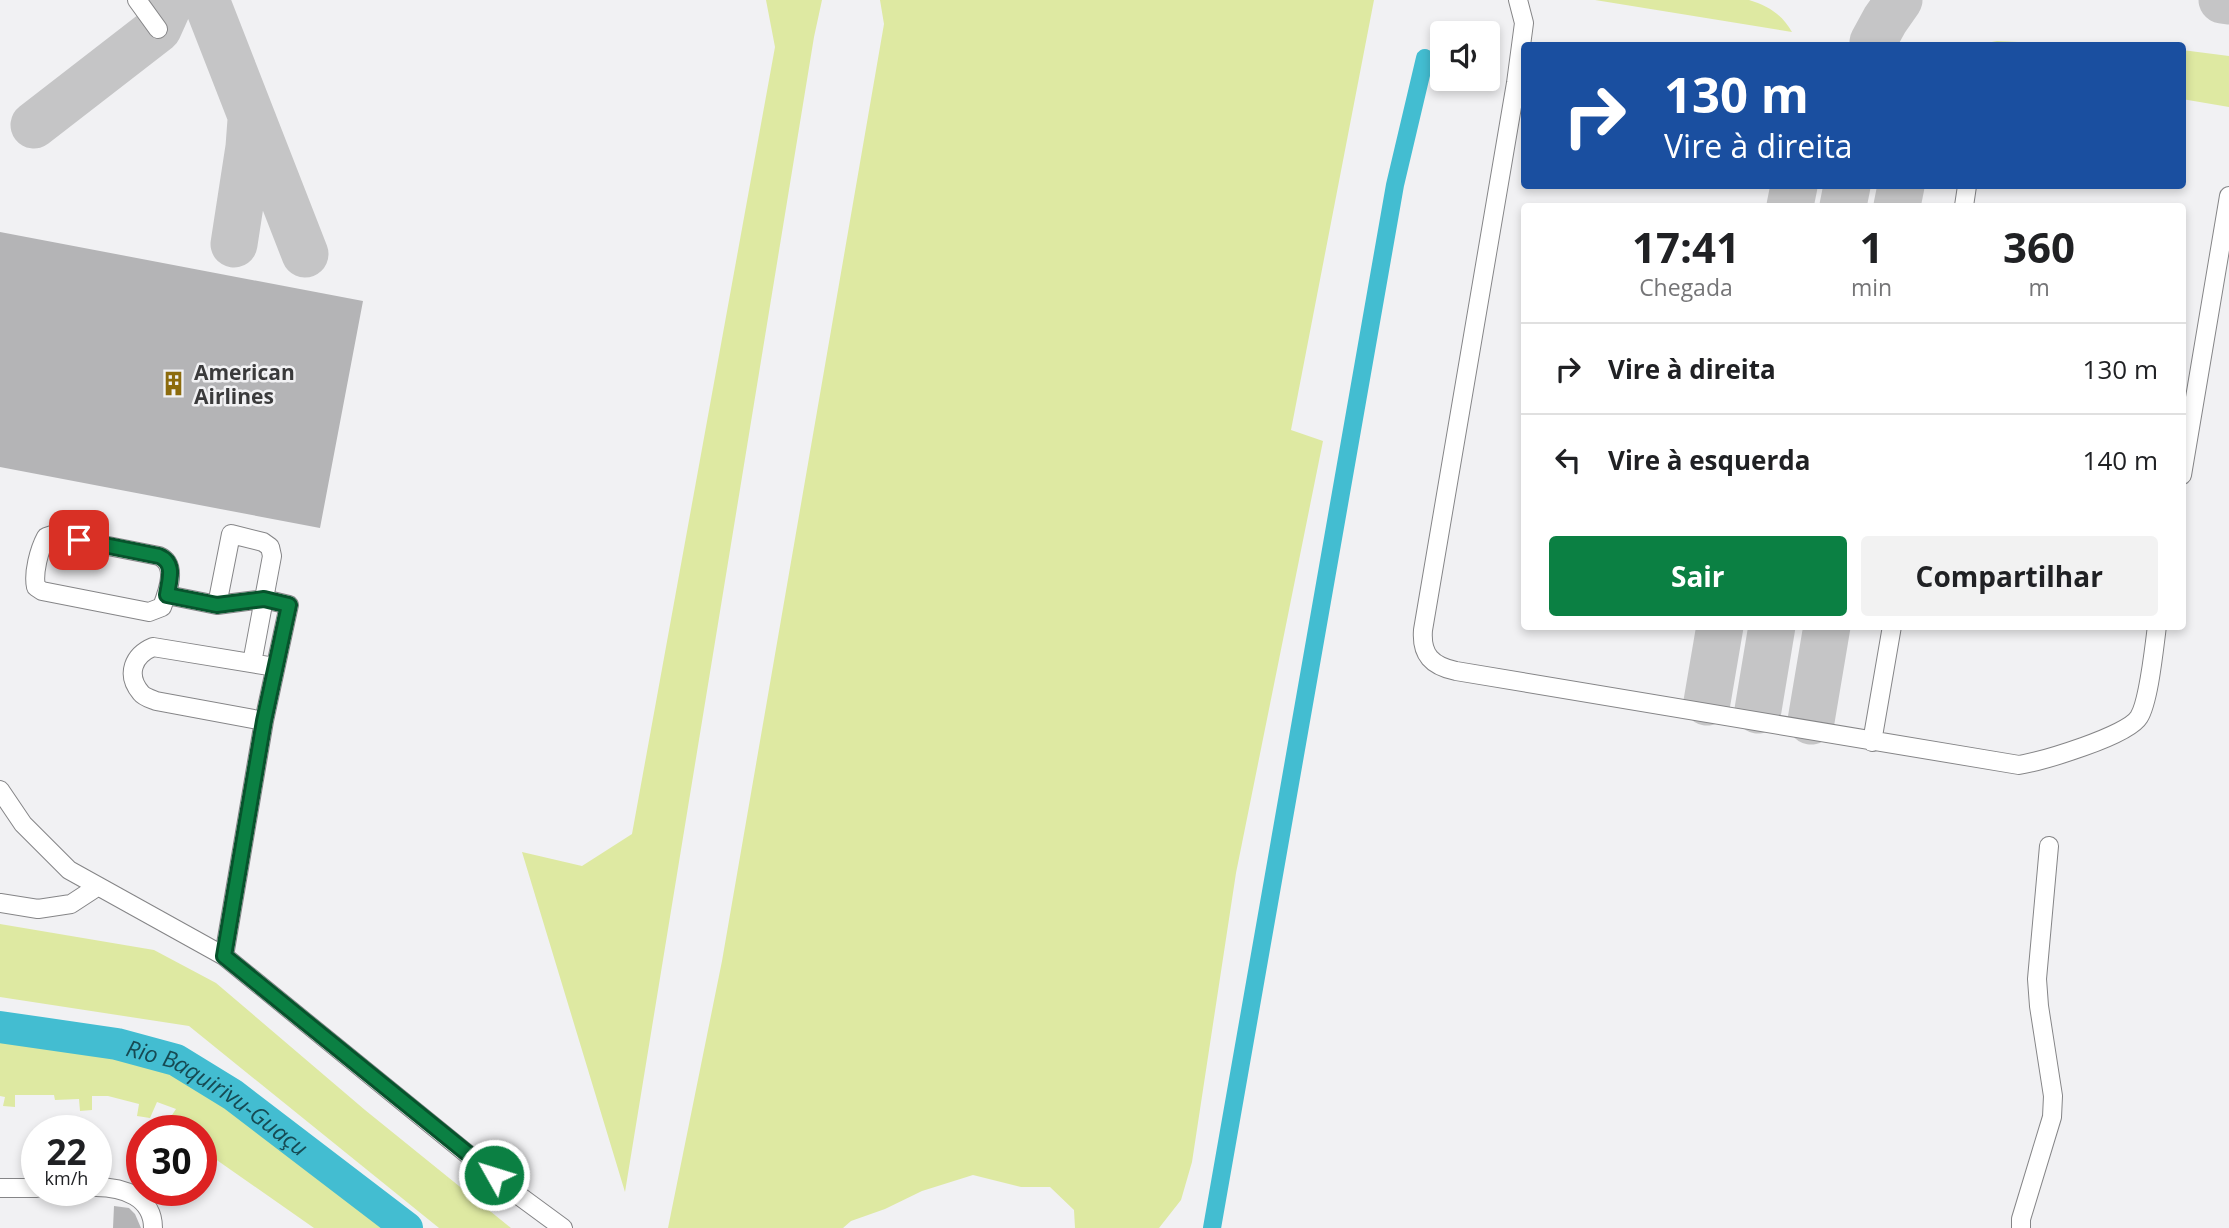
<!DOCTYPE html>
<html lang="pt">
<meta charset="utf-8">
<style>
body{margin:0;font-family:"Open Sans",sans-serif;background:#f2f2f2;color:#202124;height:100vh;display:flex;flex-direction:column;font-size:26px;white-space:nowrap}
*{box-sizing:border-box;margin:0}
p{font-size:23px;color:#757577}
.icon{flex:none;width:38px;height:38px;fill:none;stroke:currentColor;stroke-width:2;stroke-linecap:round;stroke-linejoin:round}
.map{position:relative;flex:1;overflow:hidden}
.sheet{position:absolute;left:1521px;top:203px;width:665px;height:427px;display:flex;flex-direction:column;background:#fff;border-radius:7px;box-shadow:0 4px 10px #0003}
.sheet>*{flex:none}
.hud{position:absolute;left:1521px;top:42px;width:665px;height:147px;border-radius:7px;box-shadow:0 4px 10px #0003;background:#1a4fa0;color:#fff;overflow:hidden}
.fabs{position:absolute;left:1430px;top:21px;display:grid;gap:14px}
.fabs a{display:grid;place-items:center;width:70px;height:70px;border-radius:7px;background:#fff;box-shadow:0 4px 10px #0003;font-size:35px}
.speed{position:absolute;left:21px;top:1115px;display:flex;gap:14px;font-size:35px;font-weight:700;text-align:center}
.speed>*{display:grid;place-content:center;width:91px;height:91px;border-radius:50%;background:#fff;box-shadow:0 4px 10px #0003;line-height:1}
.speed small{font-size:18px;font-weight:400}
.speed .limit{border:10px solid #d22;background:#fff;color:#111}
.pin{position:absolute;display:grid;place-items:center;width:60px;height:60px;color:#fff;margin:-30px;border-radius:14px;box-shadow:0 4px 10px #0006}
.me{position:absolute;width:77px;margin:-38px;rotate:309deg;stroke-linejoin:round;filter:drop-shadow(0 0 5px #0008)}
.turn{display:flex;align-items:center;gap:24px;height:147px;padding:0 28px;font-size:32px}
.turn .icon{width:91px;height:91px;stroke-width:2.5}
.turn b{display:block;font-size:49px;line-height:60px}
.eta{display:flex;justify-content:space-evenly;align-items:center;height:119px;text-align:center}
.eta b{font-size:42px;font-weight:700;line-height:49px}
.action{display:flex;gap:14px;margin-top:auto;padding:14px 28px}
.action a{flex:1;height:80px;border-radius:7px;background:#0b8043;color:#fff;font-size:28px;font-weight:700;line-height:80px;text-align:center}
.action a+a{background:#f2f2f2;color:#202124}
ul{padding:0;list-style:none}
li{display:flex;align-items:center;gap:21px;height:91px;padding:0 28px;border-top:2px solid #e0e0e0}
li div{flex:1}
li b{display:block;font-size:26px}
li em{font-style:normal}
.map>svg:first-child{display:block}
</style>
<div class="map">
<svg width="2229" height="1228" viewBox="0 0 2229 1228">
<rect width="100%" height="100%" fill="#f1f1f3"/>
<path fill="#dee9a2" d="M766 0H822L814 37 625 1192 522 852 582 866 632 834 775 47Z
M880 0H1374L1291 430 1323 441 1236 873 1192 1162 1181 1200 1159 1228H1075L1074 1210 1050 1187H1021L973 1175 922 1191 885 1209 851 1221 843 1228H668L722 961 884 24Z
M1595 0H1749C1768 6 1782 14 1792 32Z
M1997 41 2081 45H1976Z
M2182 50 2229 56V107L2182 99Z
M0 924 154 950 216 983 365 1110 511 1228H439L189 1026 0 997Z
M0 1035 27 1037 107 1052 216 1090 318 1166 390 1228H314L201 1149V1130H170L164 1127 176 1109 157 1102 150 1118 137 1116 139 1104 108 1096H92V1110L80 1111 79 1099 55 1100 54 1095H15V1107L3 1106 5 1097 0 1096Z"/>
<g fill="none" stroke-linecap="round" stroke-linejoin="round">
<path stroke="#43bdd1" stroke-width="18" d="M1212 1228 1395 185 1425 58"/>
<path stroke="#43bdd1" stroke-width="32" id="s1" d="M0 1027 117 1044 176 1060 233 1095 407 1228"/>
<path stroke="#c5c5c6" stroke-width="47" d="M206 0 305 254
M2222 0 2229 1
M1873 42 1885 20 1899 0
M34 125 158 29 171 0
M1790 206 1794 186
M1843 206 1847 186
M1897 206 1901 186
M234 244 249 147 251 120
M1707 702 1720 626
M1758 710 1772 626
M1811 721 1827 626"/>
</g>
<path fill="#b4b4b6" d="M0 232 363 301 320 528 0 467Z
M114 1206 129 1208 135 1214 141 1228H113Z"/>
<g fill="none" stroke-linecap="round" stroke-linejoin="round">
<defs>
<path id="minor" d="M137 0 158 29
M1518 0 1524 23 1516 83 1423 630C1421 655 1432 666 1456 671L2019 765C2042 761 2128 736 2139 717 2149 701 2154 648 2157 626
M1964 206 1967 186
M2182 475 2229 196
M52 535 159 556C178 564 168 591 162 607L149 612 42 591 36 587C33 573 39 550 46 537Z
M167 595 217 605 264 599 289 605 264 721 224 956
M217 605 231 534 263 542 270 547 272 556 252 663
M264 721 156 701C151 699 144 697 141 693 125 674 134 655 153 647L275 667
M1872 742 1892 626
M0 790 23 824 69 870 224 956 514 1192 563 1228
M0 903 38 909 71 904 97 887
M96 1187C123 1187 153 1197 153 1228
M0 1188H37
M2021 1228V1219L2052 1117 2053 1096 2039 1006 2037 979 2049 846"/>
</defs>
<use href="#minor" stroke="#858587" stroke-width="20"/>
<use href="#minor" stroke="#fff" stroke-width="18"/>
</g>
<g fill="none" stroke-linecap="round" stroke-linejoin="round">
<defs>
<path id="route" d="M79 540 159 556C176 563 169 580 167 595L217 605 264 599 289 605 264 721 224 956 494 1175"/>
</defs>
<use href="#route" stroke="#07532c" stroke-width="18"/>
<use href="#route" stroke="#0b8043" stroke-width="12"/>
</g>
<defs>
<symbol id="building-bare" viewBox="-9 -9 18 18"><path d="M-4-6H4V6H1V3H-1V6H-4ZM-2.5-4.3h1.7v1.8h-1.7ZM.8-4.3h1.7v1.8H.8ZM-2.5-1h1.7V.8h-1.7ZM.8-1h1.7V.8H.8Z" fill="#8c6b0d" stroke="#f1f1f3" stroke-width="2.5" paint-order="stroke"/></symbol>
</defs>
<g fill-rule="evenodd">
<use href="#building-bare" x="156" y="366" width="35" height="35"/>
</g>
<g text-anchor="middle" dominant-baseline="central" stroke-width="5" stroke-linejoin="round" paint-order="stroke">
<g font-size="21" font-weight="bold" fill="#3a3a3b" stroke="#f1f1f3" text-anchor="start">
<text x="194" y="372">American<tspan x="194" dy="24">Airlines</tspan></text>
</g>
<g font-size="23" font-style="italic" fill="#164a53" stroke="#f1f1f3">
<text stroke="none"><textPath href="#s1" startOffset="233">Rio Baquirivu-Guaçu</textPath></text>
</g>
</g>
</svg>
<div class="fabs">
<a><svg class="icon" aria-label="sound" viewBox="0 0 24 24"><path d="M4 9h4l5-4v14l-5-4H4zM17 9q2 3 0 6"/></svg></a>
</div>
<div class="speed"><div>22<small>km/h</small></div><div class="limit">30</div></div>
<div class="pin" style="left:79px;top:540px;background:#d93025"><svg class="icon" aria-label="arrive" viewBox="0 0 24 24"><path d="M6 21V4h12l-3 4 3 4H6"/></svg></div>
<svg class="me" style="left:494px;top:1175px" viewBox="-20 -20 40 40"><circle r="17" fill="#0b8043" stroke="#fff" stroke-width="3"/><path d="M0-11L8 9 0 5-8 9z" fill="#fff"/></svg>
<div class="hud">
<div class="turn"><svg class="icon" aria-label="right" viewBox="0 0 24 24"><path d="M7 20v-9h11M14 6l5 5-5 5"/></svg><div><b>130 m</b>Vire à direita</div></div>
</div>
<section class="sheet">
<div class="eta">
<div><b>17:41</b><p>Chegada</p></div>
<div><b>1</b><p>min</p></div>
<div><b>360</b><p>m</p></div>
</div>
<ul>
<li><svg class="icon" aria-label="right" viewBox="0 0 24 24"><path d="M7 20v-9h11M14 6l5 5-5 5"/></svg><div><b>Vire à direita</b></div><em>130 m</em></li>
<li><svg class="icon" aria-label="left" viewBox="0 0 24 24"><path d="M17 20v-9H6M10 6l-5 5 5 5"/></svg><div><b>Vire à esquerda</b></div><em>140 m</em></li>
</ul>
<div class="action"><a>Sair</a><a>Compartilhar</a></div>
</section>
</div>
